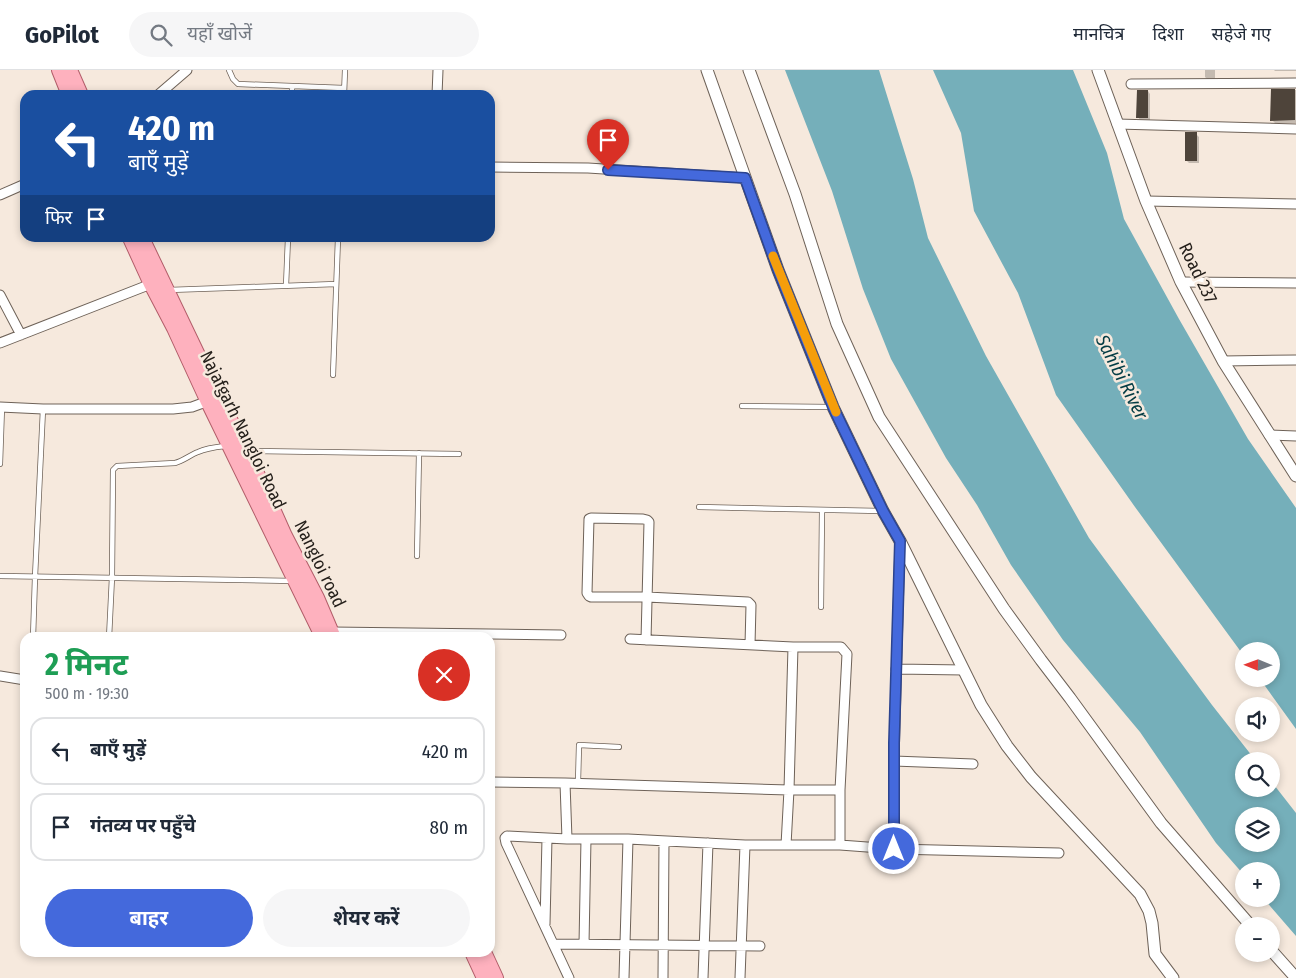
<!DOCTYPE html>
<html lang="hi">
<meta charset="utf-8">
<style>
body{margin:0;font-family:"Fira Sans Condensed","Noto Sans Devanagari",sans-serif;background:#f6f6f7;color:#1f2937;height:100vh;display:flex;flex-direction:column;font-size:19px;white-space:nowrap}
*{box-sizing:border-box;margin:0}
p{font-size:16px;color:#747a83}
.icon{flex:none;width:28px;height:28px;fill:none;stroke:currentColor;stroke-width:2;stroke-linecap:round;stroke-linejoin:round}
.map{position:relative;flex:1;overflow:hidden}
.details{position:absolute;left:20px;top:562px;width:475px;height:325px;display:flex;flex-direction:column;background:#fff;border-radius:15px;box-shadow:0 2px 8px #0003}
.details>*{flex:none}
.top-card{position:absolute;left:20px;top:20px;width:475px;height:152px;border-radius:15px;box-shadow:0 2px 8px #0003;background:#1a4fa0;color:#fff;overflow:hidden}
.needle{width:32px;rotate:271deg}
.fabs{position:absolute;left:1235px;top:572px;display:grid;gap:10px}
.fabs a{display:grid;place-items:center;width:45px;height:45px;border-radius:50%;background:#fff;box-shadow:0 2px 8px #0003;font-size:25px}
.pin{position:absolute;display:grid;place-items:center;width:42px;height:42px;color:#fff;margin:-51px -21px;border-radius:50% 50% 50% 0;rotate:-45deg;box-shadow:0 0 5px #0007}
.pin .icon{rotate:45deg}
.me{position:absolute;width:55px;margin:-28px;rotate:0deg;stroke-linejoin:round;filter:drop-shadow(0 0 4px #0008)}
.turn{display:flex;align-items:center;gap:18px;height:105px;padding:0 25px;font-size:22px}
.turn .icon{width:65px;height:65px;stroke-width:2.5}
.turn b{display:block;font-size:35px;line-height:42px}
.then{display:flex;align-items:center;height:48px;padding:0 25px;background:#0003;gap:10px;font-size:19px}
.round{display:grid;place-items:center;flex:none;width:52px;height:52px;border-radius:26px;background:#f6f6f7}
.headline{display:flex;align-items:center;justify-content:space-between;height:85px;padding:0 25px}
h1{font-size:30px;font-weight:700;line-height:38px;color:#1e9e55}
.action{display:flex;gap:10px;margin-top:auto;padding:10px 25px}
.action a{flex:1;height:58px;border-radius:30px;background:#4469dc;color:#fff;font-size:20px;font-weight:700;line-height:58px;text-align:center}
.action a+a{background:#f6f6f7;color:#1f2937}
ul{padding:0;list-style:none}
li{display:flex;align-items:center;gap:15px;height:68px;margin:0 10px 8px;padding:0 15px;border:2px solid #e0e1e3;border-radius:15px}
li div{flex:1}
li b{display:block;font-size:19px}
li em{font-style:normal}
header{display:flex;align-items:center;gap:30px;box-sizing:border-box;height:70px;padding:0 25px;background:#fff;border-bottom:1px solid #e0e1e3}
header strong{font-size:24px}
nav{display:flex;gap:28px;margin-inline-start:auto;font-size:18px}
.search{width:350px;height:45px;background:#f6f6f7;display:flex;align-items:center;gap:12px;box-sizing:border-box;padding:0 18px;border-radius:28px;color:#747a83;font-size:19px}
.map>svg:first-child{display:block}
</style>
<header>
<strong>GoPilot</strong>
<div class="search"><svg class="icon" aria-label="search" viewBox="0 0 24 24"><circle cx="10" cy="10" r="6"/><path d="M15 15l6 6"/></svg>यहाँ खोजें</div>
<nav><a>मानचित्र</a><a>दिशा</a><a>सहेजे गए</a></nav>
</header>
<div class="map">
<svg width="1296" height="908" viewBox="0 0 1296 908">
<rect width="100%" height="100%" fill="#f6e9dd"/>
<path fill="#75afba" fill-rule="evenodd" d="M785 0H879L913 109 928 168 986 286 1089 468 1212 635 1256 691H1244V719H1271V711L1296 743V866L1264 829H1271V801H1244V805L1216 773 1140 662 1063 570 1011 495 977 435 946 388 891 289 863 219 832 121ZM1244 746H1271V774H1244Z
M933 0H1073L1107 83 1124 149 1179 249 1248 369 1296 438V659L1260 609H1271V581H1244V586L1135 437 1056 325 1018 223 974 141 961 63Z"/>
<path fill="#0003" d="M1205 0H1215V9H1207L1205 7Z
M1274 0H1296V1H1275Z
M1296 20V53H1275L1272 50 1273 21Z
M1148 21 1150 24V50H1140L1138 47Z
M1196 64 1199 67V93H1189L1186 90Z"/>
<path fill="#4e443a" d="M1271 19H1295V50L1270 51Z
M1137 20H1148V48H1136Z
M1185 62H1197V91H1185Z"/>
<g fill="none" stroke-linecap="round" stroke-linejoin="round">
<defs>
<path id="service" d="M229 0 233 9 238 14 344 18
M292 25V16
M344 25 345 0
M286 216 288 168
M169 220 336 214
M333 305 338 168
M742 336 832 337
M251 381 459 384
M0 394 2 337
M699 437 881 441
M417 486 419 383
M0 506 294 511
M821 537 822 440
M33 568 35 507 43 339
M109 568 112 507 113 400 117 396 175 393C183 391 190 385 198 382 207 378 217 377 226 376
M578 713 579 675 619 677"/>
<path id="minor" d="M1131 14 1296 13
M158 25 187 0
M437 25 438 0
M1117 54 1296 59
M490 97 588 98 745 108
M0 125 25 114
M1146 131 1296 134
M1181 212 1296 213
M0 225 21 265
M0 273 151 214
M1223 291 1296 290
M0 337 43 339H173L192 337 211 330
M1269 365 1296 366
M332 562 561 565
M630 569 793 577H841L847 584 840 720V775
M646 570C647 531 648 492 649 452L647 450 643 449 591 448 589 449 587 523 589 526 591 527H647L748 532 751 535 750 575
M896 599 964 600
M0 606 25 610
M894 691 973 694
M490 712 565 713 567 769
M565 713 789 720H840
M786 775 789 720 793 577
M894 779V691L900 472
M545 854 547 768
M553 874 760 876
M584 874 586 769
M569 908 506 773 505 768 507 766 567 769H628L745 775H840L894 779 1059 783
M624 908 628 769
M663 908 664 771
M703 908 708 773
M740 908 745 775"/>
<path id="tertiary" d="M707 0 778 200 833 337 883 441 900 471 981 635 1007 676 1031 707 1140 824 1149 841 1152 853 1155 884 1173 908
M749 0 795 124 837 254 879 347 1004 539 1041 590 1070 628 1161 753 1251 856
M1098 0 1146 131 1181 212 1223 291 1296 406
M1271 880 1296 908"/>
<path id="primary" d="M59 0 69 25
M70 0 81 25
M130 168 151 214 174 258 208 332 323 568
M142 168 218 327 247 381 285 466 317 528 334 568
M472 882 484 908
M484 882 496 908"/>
</defs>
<use href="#service" stroke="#6e6258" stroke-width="6"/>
<use href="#minor" stroke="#6e6258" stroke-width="11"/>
<use href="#tertiary" stroke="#6e6258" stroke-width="13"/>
<use href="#primary" stroke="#b25d69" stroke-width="16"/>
<use href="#service" stroke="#fff" stroke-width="4.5"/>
<use href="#minor" stroke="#fff" stroke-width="9"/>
<use href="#tertiary" stroke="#fff" stroke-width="11"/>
<use href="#primary" stroke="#feb1be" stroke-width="14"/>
</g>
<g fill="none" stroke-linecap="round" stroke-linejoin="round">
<defs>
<path id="route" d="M608 100 745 108 778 200 833 337 883 441 900 471 894 673V779"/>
</defs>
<use href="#route" stroke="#2c448f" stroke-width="12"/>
<use href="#route" stroke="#4469dc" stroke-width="9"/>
<path stroke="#f59e0b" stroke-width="9" d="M773 186 836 342"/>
</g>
<g text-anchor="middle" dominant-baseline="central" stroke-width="5" stroke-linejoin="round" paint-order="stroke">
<g font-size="18" fill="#26211c" stroke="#f6e9dd">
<text transform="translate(1198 203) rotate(64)">Road 237</text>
<text transform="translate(243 360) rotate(64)">Najafgarh Nangloi Road</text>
<text transform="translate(320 494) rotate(64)">Nangloi road</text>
</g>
<g font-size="19" font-style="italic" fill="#033c44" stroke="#f6e9dd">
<text transform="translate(1122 307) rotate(63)">Sahibi River</text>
</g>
</g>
</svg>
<div class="fabs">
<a><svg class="needle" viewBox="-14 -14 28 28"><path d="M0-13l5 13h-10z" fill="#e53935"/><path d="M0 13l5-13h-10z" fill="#747a83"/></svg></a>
<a><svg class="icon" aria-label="sound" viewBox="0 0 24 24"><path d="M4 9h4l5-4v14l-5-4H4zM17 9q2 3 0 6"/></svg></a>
<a><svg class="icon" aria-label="search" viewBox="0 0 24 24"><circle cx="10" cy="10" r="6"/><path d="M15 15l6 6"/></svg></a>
<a><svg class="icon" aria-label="layers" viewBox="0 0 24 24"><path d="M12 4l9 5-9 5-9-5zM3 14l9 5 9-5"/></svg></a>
<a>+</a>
<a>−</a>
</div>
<div class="pin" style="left:608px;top:100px;background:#d93025"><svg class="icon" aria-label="arrive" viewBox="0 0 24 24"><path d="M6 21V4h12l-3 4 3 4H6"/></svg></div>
<svg class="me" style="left:894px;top:779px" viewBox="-20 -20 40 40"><circle r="17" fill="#4469dc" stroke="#fff" stroke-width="3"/><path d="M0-11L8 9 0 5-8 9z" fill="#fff"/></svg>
<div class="top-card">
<div class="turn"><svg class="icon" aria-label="left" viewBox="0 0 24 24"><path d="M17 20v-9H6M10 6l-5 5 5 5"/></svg><div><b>420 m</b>बाएँ मुड़ें</div></div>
<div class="then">फिर<svg class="icon" aria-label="arrive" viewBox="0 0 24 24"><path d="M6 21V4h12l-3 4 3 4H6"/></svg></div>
</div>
<section class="details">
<div class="headline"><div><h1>2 मिनट</h1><p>500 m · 19:30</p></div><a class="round" style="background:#d93025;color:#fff"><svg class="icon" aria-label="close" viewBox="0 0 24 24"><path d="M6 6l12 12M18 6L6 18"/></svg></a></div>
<ul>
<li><svg class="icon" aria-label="left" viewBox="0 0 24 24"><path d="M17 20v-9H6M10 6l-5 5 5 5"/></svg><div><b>बाएँ मुड़ें</b></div><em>420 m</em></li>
<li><svg class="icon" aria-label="arrive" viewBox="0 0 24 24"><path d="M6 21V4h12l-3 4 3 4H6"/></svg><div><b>गंतव्य पर पहुँचे</b></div><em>80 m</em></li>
</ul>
<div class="action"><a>बाहर</a><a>शेयर करें</a></div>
</section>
</div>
